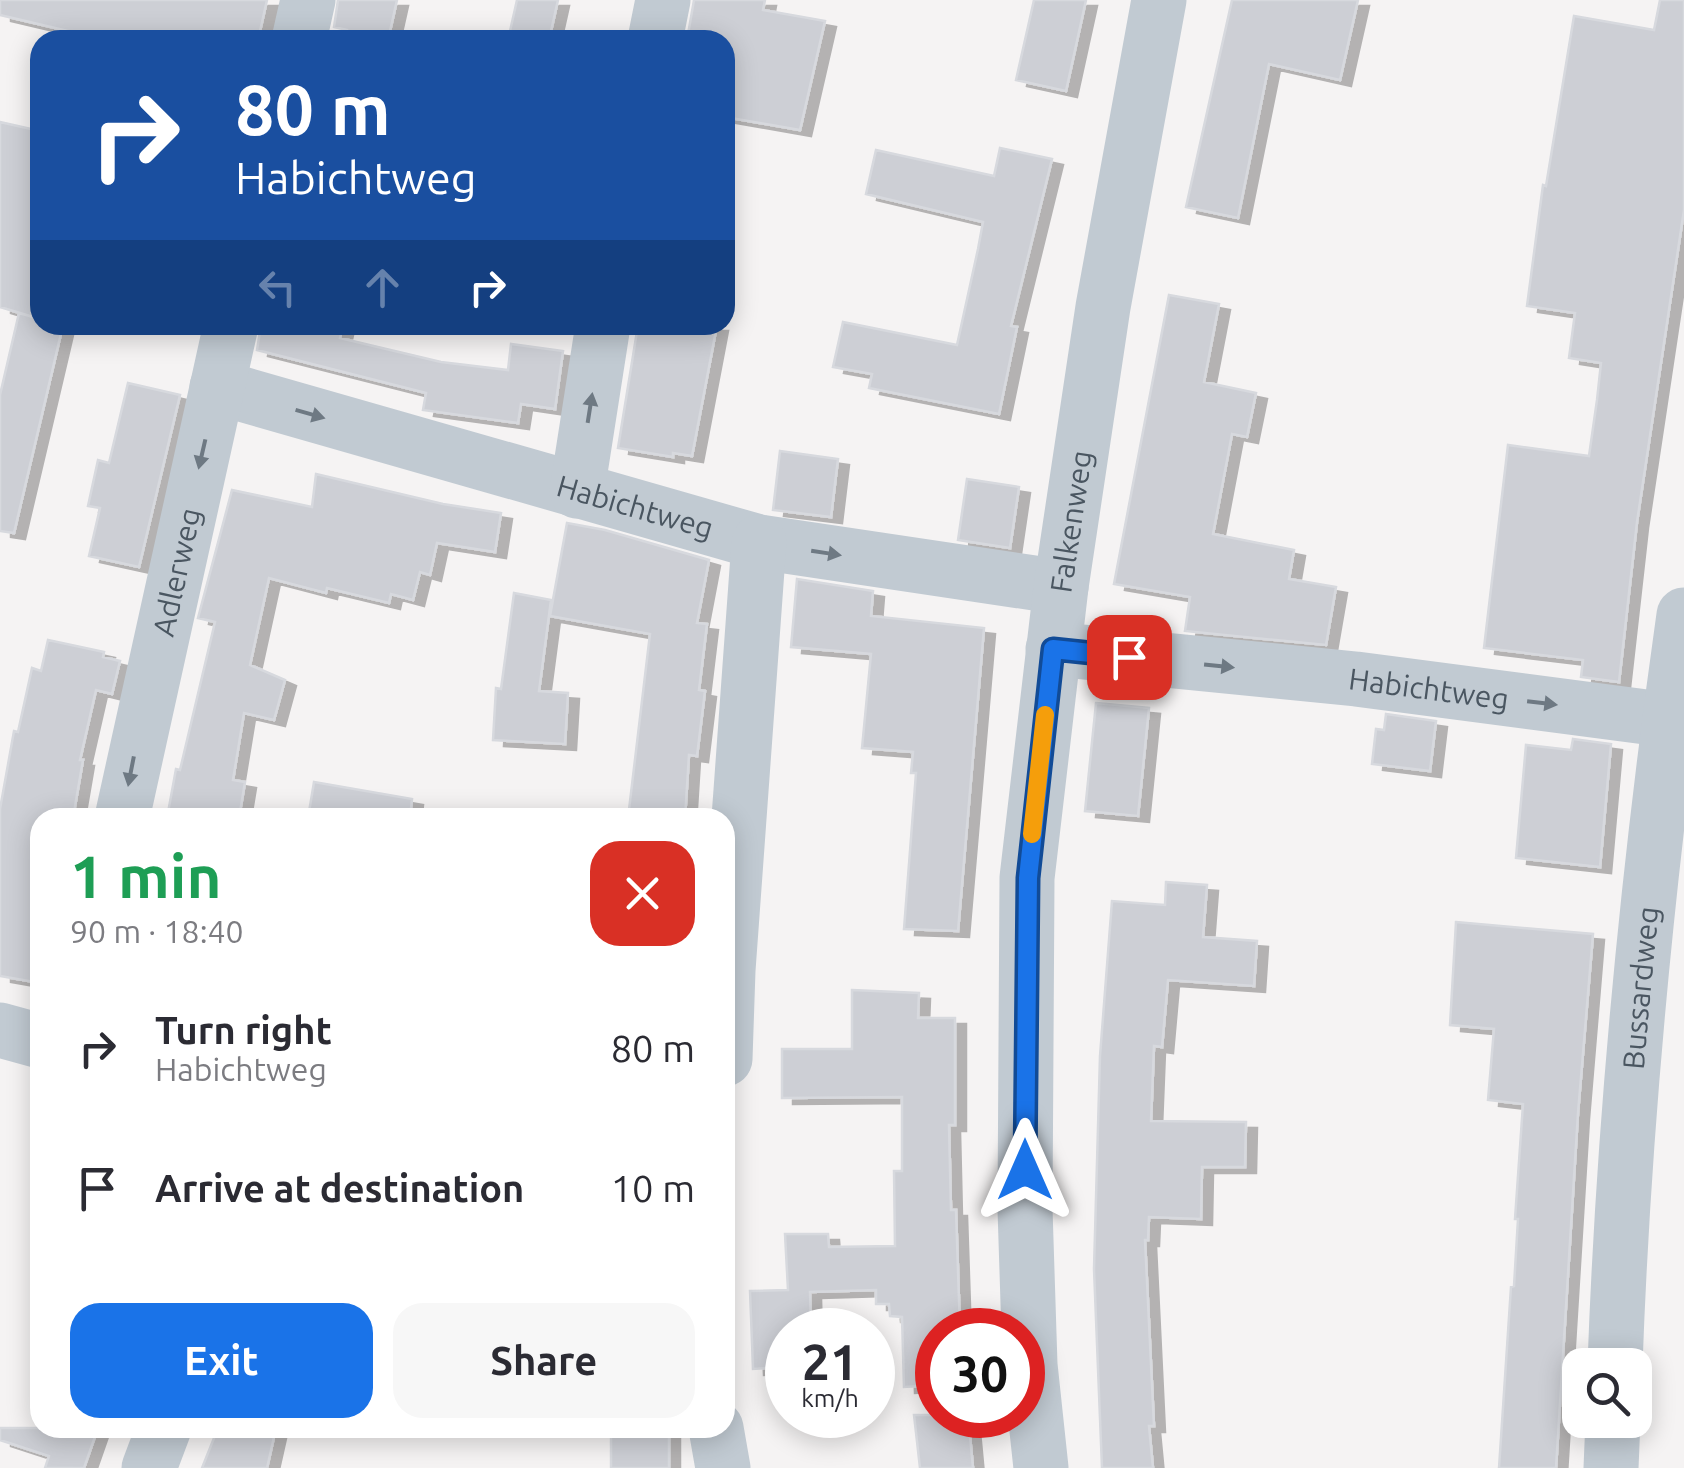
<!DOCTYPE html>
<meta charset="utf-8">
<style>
body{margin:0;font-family:Ubuntu,sans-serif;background:#f7f7f7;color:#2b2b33;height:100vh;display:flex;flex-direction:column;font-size:38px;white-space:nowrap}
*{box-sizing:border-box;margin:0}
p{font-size:32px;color:#7c7c81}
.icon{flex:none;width:55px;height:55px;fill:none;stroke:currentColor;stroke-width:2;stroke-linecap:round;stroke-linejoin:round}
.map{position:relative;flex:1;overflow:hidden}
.sheet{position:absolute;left:30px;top:808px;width:705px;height:630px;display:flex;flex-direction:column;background:#fff;border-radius:30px;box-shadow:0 5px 25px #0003}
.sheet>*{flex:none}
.banner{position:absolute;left:30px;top:30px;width:705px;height:305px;border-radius:30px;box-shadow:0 5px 25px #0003;background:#1a4fa0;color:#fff;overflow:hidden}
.tools{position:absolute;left:1562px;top:1348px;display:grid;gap:20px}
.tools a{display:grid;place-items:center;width:90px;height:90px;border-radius:20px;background:#fff;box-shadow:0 5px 25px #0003;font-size:50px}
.speed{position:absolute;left:765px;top:1308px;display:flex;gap:20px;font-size:50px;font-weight:700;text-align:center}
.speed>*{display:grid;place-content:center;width:130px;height:130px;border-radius:50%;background:#fff;box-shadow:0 5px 25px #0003;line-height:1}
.speed small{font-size:25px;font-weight:400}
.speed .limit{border:15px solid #d22;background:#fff;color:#111}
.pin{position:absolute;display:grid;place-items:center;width:85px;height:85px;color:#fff;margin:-42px;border-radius:20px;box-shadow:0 5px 15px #0006}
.me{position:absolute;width:110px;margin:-55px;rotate:0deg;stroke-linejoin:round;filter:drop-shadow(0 0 8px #0008)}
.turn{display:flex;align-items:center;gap:35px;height:210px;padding:0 40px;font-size:45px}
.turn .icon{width:130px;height:130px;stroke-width:2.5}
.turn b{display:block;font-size:70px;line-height:85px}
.lanes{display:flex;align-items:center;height:95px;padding:0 40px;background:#0003;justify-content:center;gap:50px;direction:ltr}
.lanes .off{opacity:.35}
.round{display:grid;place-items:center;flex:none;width:105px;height:105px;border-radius:30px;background:#f7f7f7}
.overview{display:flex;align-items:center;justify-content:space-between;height:170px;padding:0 40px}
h1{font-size:60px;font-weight:700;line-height:75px;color:#1e9e55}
.button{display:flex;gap:20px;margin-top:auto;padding:20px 40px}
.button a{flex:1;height:115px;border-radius:30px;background:#1a73e8;color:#fff;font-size:40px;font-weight:700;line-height:115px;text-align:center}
.button a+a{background:#f7f7f7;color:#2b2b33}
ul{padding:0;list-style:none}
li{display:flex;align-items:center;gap:30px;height:140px;padding:0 40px}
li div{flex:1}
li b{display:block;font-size:38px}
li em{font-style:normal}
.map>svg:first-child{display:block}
</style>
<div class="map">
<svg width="1684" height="1468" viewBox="0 0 1684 1468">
<defs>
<filter id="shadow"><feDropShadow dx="11" dy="6" stdDeviation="0" flood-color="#0004"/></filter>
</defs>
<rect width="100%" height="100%" fill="#f5f3f3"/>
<path fill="#cdcfd5" stroke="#d7d9de" stroke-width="2.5" filter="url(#shadow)" d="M0 0H267L258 40H106L0 15Z
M338 0H397L388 40H345L347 30 334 27Z
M517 0H558L549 40H508Z
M694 0H765L763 10 825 21 800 130 725 117V40H687Z
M1034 0H1086L1066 91 1016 80Z
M1232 0H1358L1340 80 1269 64 1238 218 1186 207Z
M1660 0H1684V210L1637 522 1619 682 1581 677 1583 660 1484 648 1508 445 1589 456 1597 400 1601 363 1569 358 1575 313 1527 306 1543 185 1546 186 1574 16 1654 30Z
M0 122 40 131V319L0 307Z
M1000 148 1052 159 1011 326 1017 327 999 414 869 388 872 374 833 367 843 322 957 345 978 249 983 222 866 194 876 150 994 176Z
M1169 295 1219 304 1204 382 1256 393 1247 437 1232 434 1213 534 1294 550 1289 579 1336 587 1326 645 1185 631 1190 597 1114 584Z
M19 313 40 319V325H63L14 533 0 531V395Z
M261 325H343L340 338 441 362 508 370 511 344 563 351 555 409 521 404 518 423 423 410 426 393 257 350Z
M638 325H717L692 456 673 453V457L618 448Z
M128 383 180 395 139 567 89 556 100 508 88 506 98 460 109 463Z
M780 451 838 459 831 517 773 510Z
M316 474 443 504 501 513 495 552 437 543 430 575 420 572 413 600 391 594 389 603 327 588 326 593 269 578 250 665 285 680 274 720 244 713 233 780 245 782 239 818H167L176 769 180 770 215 622 198 618 232 490 312 507Z
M967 479 1019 487 1010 548 958 540Z
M567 523 605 530 709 560 697 623 707 624 699 690 705 691 697 756 689 755 685 818H628L650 634 550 616Z
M797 579 873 591 871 616 984 628 958 931 904 929 916 773H911L913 752 862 748 871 654 791 647Z
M514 593 551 600 539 691 568 693 565 744 493 740 496 688 501 689Z
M48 640 104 652 103 657 120 661 112 694 96 690 80 760H83L73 818H40V983L0 976V809L14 731 18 732 32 668 41 671Z
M1096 703 1149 708 1138 816 1085 811Z
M1386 714 1436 721 1430 771 1372 764 1376 729 1384 730Z
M1573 739 1611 744 1600 867 1516 858 1526 745 1571 750Z
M314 782 412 799 410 818H308Z
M1166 882 1207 885 1203 937 1257 941 1254 986 1168 980 1162 1047 1154 1046 1151 1121 1246 1122 1245 1167H1202L1201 1219 1149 1217 1148 1240H1145L1154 1426H1149L1153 1468H1102L1094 1269 1100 1056 1112 901 1165 905Z
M1456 922 1593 934 1578 1113 1556 1468H1499L1511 1287 1514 1286 1518 1219H1515L1523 1104 1488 1100 1494 1029 1450 1025Z
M852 990 919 993 918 1018H955V1125H949L951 1210H956L960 1330H938V1385L904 1387 902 1317 890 1316 889 1304H876V1290L810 1292 811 1330H788V1367L753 1369 750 1291 788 1290 785 1234H828L829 1247 895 1246 894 1171H902V1097L782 1098V1049H852Z
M914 1415H968L973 1468H920Z
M0 1428H98L84 1468H45L49 1456 0 1440Z
M218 1428H276L267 1468H202Z
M611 1428H669V1468H611Z"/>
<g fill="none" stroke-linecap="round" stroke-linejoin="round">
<g stroke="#c1cad2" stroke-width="55">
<path d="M299 40 308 0"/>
<path d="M655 40 663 0"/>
<path id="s1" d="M217 387 759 542 1061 587"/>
<path d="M577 491 603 325"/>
<path id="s2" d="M1053 649 1356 679 1684 722"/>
<path id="s3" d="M122 818 231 325"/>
<path d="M0 1030 40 1041"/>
<path d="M725 1059 728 970 759 542"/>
<path id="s4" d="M1615 1365C1624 1115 1649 863 1684 615"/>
<path d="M716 1428 723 1468"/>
<path d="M149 1468 164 1428"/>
<path id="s5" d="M1041 1468 1030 1365 1025 1209 1027 878 1061 587 1103 307 1159 0"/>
<path d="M1611 1468 1613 1420"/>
</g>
</g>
<defs><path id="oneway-solid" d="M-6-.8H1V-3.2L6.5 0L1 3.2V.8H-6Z" transform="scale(2.5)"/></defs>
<g fill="#6e7983">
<use href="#oneway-solid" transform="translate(590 408) rotate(-81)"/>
<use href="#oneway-solid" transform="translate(310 414) rotate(16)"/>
<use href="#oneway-solid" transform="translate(202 454) rotate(103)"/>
<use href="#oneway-solid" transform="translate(826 553) rotate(9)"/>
<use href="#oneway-solid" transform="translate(1219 666) rotate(6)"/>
<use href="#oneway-solid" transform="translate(1542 703) rotate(7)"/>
<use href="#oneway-solid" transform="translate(131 771) rotate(101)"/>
</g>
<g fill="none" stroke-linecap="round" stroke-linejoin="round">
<defs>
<path id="route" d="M1025 1170 1028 878 1053 649 1129 657"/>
</defs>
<use href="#route" stroke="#114b97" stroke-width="25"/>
<use href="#route" stroke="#1a73e8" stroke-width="18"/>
<path stroke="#f59e0b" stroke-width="18" d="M1032 834 1045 715"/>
</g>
<g text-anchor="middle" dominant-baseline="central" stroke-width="8" stroke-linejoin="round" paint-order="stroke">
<g font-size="30" fill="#4a5661" stroke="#fff">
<text stroke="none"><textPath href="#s1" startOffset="435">Habichtweg</textPath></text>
<text stroke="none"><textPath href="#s5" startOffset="950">Falkenweg</textPath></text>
<text stroke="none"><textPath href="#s3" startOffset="252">Adlerweg</textPath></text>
<text stroke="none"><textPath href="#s2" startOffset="378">Habichtweg</textPath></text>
<text stroke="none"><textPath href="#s4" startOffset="378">Bussardweg</textPath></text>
</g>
</g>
</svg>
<div class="tools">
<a><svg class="icon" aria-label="search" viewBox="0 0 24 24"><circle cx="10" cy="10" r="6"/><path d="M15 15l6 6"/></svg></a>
</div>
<div class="speed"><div>21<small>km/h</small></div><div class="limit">30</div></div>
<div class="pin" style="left:1129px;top:657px;background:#d93025"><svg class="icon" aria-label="arrive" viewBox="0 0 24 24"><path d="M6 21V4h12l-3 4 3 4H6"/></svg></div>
<svg class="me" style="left:1025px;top:1170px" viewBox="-20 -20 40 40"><path d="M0-17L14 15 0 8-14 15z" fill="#1a73e8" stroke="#fff" stroke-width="4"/></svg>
<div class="banner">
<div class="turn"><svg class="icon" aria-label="right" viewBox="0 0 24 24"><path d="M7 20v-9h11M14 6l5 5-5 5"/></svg><div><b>80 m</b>Habichtweg</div></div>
<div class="lanes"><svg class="icon off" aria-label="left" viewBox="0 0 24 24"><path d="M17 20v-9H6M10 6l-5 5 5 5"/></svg><svg class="icon off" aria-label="ahead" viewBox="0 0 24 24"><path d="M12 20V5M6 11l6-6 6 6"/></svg><svg class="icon" aria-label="right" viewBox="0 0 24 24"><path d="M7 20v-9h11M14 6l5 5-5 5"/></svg></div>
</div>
<section class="sheet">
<div class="overview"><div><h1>1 min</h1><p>90 m · 18:40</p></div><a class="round" style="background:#d93025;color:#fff"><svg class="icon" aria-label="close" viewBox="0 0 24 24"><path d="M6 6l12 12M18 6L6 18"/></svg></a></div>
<ul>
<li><svg class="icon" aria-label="right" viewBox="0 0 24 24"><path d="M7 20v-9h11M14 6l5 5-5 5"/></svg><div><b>Turn right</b><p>Habichtweg</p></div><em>80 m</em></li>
<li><svg class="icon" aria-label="arrive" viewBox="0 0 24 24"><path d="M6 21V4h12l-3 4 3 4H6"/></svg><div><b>Arrive at destination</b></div><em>10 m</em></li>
</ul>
<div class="button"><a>Exit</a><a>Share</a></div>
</section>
</div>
